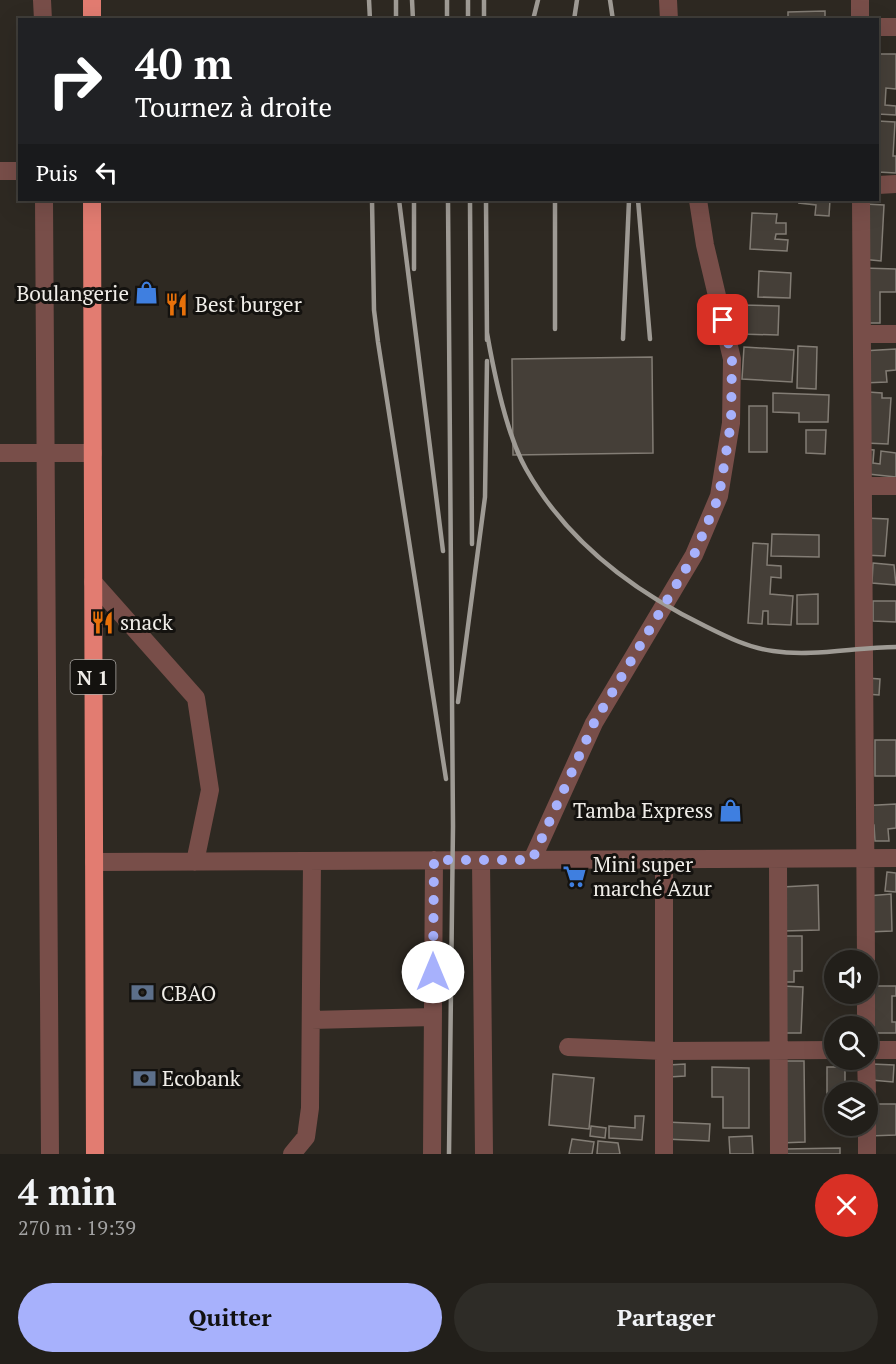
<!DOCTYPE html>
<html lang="fr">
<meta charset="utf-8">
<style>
body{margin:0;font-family:"PT Serif",serif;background:#2e2c27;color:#f1f3f6;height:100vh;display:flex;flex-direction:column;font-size:22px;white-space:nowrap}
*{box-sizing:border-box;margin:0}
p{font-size:20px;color:#a2a2a2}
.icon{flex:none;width:33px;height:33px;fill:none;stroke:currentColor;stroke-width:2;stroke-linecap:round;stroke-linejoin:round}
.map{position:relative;height:1154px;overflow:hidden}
.sheet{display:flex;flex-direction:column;background:#221f1a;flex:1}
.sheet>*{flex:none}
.top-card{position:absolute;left:18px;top:18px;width:861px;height:183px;border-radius:0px;box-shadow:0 6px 24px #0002,0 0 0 2px #3f3d39;background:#202124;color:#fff;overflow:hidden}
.buttons{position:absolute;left:824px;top:950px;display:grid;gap:12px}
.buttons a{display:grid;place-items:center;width:54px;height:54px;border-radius:50%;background:#221f1a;box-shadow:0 6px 24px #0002,0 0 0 2px #3f3d39;font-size:30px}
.pin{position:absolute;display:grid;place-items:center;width:51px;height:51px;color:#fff;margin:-26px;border-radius:12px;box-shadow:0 3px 9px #0006}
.me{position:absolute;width:66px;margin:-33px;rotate:0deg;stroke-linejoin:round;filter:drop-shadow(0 0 4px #0008)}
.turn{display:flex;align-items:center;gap:21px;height:126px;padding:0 18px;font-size:27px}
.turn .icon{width:78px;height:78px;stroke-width:2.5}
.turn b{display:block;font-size:42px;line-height:51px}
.then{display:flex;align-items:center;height:57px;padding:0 18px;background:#0003;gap:12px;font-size:22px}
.round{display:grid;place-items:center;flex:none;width:63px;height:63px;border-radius:32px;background:#2e2c27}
.overview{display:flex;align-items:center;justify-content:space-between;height:102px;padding:0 18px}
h1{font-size:36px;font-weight:600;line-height:45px}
.button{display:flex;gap:12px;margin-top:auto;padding:12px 18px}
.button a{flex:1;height:69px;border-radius:36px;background:#a7b1fc;color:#111;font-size:24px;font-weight:600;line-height:69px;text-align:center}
.button a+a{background:#2e2c27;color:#f1f3f6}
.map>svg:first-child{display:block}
</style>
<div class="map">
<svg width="896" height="1154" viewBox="0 0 896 1154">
<rect width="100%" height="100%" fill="#2e2922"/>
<path fill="#453f38" stroke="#837d75" stroke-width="1.5" d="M825 11V20H788V12Z
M878 54H896V89L886 88 885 105 896 106V115L878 114Z
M878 121 895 122 893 156H896V173L878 172Z
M800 200H830L829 216 815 215 816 205 799 203Z
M865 204 884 205 881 261 861 259Z
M752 213 777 214 776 223H786V234H776L775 239 788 240 787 251 750 249Z
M863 268 896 269V292H880V323H862Z
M759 271 791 273 790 298 758 297Z
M741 305 779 306 778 335 740 334Z
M798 346 817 347 816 389 797 388Z
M744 347 794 350 792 382 742 379Z
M896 349V370L886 371 887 382 863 383 862 351Z
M652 357 653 453 513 455 512 359Z
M868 392 882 393V398H891L888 444 865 443Z
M773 393 829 395 828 422H799V413L773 412Z
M749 406H767V452H749Z
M806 430H826L825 454 806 453Z
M862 449 874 450 873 463 880 464 881 451 896 453V477L859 473Z
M865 518 888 519 885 556 863 555Z
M772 534 819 535V557L771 556Z
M753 543 768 544 767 565 781 566V578L771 577 770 594 793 596 791 625 768 624V611H763L762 624 748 623Z
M873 563 894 565 896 585 872 583Z
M818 594V624H797V595Z
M873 601H896V622L873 621Z
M866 678 880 679 879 695 865 694Z
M875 740H896V776H875Z
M896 804V828L888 829 889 841H875L874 825 860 806Z
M887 872 896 873V892L885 891Z
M818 885 819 930 783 931 782 887Z
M891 894 892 931 868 932 867 896Z
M778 936H802V971H794V982H778Z
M782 986 803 987 801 1033H780Z
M871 986H896V996H892V1022H896V1033H871Z
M778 1061H804L805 1142 780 1143Z
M685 1064V1076L669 1077 668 1065Z
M872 1064 894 1065 893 1082 871 1080Z
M712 1067 749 1068V1128H723V1097H712Z
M827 1067H845V1092L827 1093Z
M553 1074 594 1078 589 1129 549 1125Z
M868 1104H896V1135L868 1136Z
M635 1116H644L642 1140 609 1138V1126L635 1128Z
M666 1122 710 1124 709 1141 665 1139Z
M591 1126 606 1128 605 1138 590 1136Z
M752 1136 753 1154H730L729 1137Z
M572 1139 594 1142 592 1154H569Z
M598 1141 618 1143 620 1154H597Z
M840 1148V1154H784V1149Z"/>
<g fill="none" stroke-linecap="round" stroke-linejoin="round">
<path stroke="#784e49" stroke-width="18" d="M42 0 43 20
M668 0 669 20
M860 0V20
M878 27H896
M0 171H20
M878 185 896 184
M44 200 50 1154
M861 200 866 960
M862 334H896
M0 453H93
M863 486H896
M93 582 196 698 210 790 195 862
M664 859V1154
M778 859 779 1154
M481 860 484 1154
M532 860 594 723 694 555 719 496 731 423 732 359 705 245 698 200
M94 862 896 858
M866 993V1026
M311 1020 433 1017
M568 1047 664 1051 834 1050
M867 1050H896
M866 1059 867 1092
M867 1125V1154
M292 1154 306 1137 310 1108 312 861
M432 1154 434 860"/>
<path stroke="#e27c71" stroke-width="18" d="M92 0V20
M92 200 95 1154"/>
<path stroke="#9f9b95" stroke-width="4.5" d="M369 0 370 20
M396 0V20
M412 0 413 20
M447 0V20
M468 0V20
M484 0V20
M610 0 613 20
M533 20 538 0
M574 20 577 0
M372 200 374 310 378 342 446 779
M399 200 443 551
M414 200V269
M448 200 453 826 449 1154
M470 200 472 544
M486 200 487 340
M638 200 650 339
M555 329V200
M487 333C494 373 506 434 526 469 566 540 633 591 705 626 727 637 749 648 773 651 813 657 856 647 896 647
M623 339 629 200
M458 702 485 497 487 361"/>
</g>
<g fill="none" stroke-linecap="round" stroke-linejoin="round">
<path stroke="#a7b1fc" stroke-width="10" stroke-dasharray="0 18" d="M433 972 434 860H532L594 723 694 555 719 496 731 423 732 359 723 320"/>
</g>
<defs>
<symbol id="shop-bare" viewBox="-9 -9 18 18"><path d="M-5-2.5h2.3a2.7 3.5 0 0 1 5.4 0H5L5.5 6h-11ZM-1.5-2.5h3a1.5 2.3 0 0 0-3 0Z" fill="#3f7fe0" stroke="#14120f" stroke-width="2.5" paint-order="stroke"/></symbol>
<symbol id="restaurant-bare" viewBox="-9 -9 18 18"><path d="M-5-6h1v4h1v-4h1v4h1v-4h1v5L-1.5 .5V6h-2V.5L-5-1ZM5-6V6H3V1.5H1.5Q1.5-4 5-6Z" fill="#e8710a" stroke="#14120f" stroke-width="2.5" paint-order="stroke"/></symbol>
<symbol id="supermarket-bare" viewBox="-9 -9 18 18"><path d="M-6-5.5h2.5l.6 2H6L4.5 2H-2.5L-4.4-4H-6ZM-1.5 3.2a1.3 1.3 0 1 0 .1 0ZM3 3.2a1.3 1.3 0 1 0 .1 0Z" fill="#3f7fe0" stroke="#14120f" stroke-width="2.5" paint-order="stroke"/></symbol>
<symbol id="bank-bare" viewBox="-9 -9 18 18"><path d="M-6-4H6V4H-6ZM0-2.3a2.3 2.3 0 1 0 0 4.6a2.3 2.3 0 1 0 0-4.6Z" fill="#5c6f8a" stroke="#14120f" stroke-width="2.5" paint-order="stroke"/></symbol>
</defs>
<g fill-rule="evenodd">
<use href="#shop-bare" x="130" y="276" width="33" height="33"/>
<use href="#restaurant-bare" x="160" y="288" width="33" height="33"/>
<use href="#restaurant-bare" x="86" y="606" width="33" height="33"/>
<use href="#shop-bare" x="714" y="794" width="33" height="33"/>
<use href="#supermarket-bare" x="558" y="860" width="33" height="33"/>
<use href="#bank-bare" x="126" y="976" width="33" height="33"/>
<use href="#bank-bare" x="128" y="1062" width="33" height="33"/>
</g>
<g text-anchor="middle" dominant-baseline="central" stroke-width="6" stroke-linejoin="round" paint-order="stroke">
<rect fill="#14120f" stroke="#aeaba7" stroke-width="1.5" x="70.5" y="660" width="45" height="34" rx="4.5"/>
<g font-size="20" font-weight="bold" fill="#f0ede8">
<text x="93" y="677">N 1</text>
</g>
<g font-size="21" fill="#f0ede8" stroke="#14120f" text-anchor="start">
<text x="129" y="293" text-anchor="end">Boulangerie</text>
<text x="195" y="304">Best burger</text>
<text x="120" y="622">snack</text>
<text x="713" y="810" text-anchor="end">Tamba Express</text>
<text x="593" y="864">Mini super<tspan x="593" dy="24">marché Azur</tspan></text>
<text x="161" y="993">CBAO</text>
<text x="162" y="1078">Ecobank</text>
</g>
</g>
</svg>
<div class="buttons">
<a><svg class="icon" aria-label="sound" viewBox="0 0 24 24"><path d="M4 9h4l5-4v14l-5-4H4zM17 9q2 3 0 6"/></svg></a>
<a><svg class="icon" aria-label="search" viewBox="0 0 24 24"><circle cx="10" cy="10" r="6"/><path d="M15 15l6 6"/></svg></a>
<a><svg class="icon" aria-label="layers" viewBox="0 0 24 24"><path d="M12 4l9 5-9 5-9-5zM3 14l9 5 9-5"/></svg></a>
</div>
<div class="pin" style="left:723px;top:320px;background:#d93025"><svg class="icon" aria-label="arrive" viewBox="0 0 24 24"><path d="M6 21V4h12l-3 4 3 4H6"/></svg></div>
<svg class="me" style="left:433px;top:972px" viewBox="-20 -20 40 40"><circle r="19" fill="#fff"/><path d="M0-13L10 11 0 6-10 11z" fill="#a7b1fc"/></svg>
<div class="top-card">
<div class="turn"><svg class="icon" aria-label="right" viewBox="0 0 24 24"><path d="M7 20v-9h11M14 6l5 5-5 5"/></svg><div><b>40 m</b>Tournez à droite</div></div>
<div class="then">Puis<svg class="icon" aria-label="left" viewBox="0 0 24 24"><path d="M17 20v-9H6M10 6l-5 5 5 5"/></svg></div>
</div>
</div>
<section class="sheet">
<div class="overview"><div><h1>4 min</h1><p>270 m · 19:39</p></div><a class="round" style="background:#d93025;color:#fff"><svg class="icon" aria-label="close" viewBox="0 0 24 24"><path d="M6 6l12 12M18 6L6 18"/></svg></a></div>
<div class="button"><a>Quitter</a><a>Partager</a></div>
</section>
